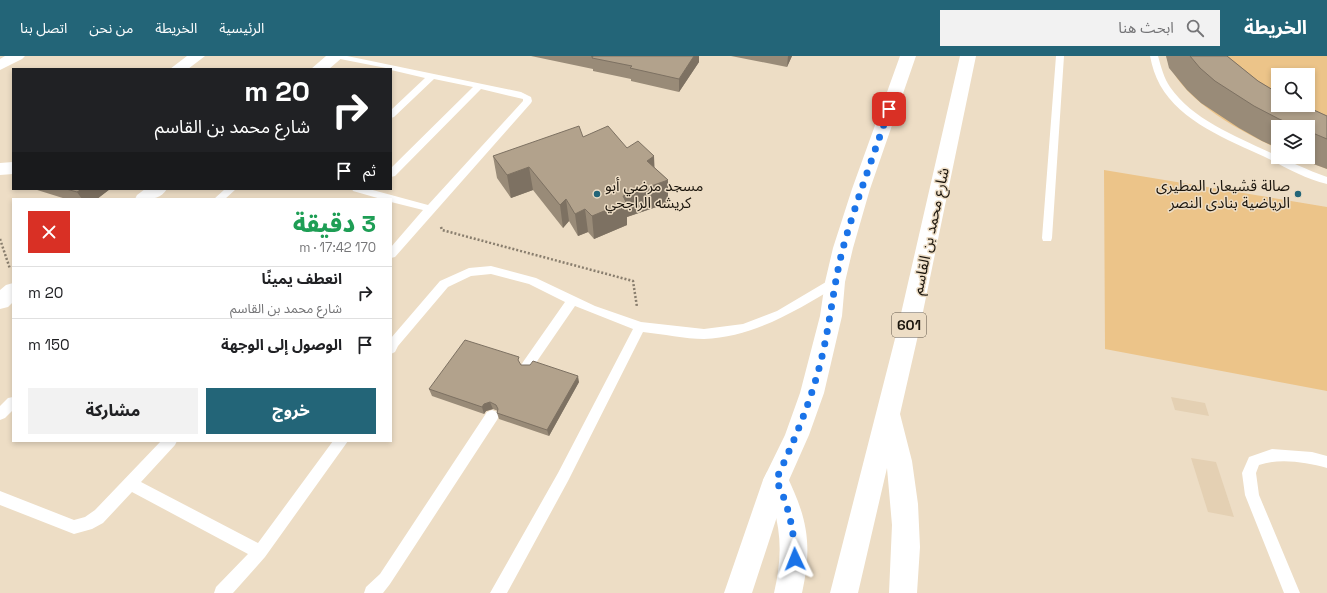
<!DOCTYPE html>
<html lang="ar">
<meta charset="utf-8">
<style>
body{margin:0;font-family:"Space Grotesk","Noto Sans Arabic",sans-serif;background:#f2f2f2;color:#202124;direction:rtl;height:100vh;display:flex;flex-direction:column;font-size:15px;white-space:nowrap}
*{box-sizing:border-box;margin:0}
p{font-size:13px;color:#757577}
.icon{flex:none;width:22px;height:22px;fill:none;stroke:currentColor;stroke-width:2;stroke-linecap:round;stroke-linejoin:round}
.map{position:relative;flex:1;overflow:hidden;direction:ltr}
.panel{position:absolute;left:12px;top:142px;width:380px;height:244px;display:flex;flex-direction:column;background:#fff;border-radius:0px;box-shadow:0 2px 6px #0003;direction:rtl}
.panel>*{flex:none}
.guide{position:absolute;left:12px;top:12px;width:380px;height:122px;border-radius:0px;box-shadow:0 2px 6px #0003;direction:rtl;background:#202124;color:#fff;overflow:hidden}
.tools{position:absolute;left:1271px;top:12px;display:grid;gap:8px}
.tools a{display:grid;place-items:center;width:44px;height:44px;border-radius:0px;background:#fff;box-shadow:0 2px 6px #0003;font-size:20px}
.pin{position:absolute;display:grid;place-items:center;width:34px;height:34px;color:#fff;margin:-17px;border-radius:8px;box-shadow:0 2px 6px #0006}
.me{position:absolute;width:44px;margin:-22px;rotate:358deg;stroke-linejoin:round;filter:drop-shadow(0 0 3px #0008)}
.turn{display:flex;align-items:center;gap:14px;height:84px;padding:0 16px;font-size:18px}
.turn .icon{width:52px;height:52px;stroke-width:2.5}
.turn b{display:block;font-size:28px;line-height:34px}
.then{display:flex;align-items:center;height:38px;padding:0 16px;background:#0003;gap:8px;font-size:15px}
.round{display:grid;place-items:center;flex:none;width:42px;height:42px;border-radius:0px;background:#f2f2f2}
.overview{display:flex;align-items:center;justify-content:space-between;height:68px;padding:0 16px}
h1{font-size:24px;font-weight:800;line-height:30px;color:#1e9e55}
.primary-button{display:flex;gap:8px;margin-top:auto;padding:8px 16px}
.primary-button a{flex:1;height:46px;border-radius:0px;background:#236578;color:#fff;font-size:16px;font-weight:800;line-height:46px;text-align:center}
.primary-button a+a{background:#f2f2f2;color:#202124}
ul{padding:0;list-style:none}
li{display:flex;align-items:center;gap:12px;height:52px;padding:0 16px;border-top:1px solid #e0e0e0}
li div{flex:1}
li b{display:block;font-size:15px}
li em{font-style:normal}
header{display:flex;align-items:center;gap:24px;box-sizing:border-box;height:56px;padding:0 20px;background:#236578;color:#fff}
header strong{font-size:19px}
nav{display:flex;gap:22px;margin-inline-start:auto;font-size:14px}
.search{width:280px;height:36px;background:#f2f2f2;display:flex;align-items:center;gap:10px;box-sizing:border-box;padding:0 14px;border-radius:0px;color:#757577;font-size:15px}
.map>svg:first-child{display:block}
</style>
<header>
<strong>الخريطة</strong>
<div class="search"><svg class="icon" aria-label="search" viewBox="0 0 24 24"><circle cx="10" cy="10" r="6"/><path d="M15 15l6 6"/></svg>ابحث هنا</div>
<nav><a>الرئيسية</a><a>الخريطة</a><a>من نحن</a><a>اتصل بنا</a></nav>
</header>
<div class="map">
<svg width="1327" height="537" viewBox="0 0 1327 537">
<rect width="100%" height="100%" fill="#edddc5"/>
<path fill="#e4d0b3" d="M1171 341 1205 347 1209 360 1175 354Z
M1191 402 1216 406 1234 461 1208 456Z"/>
<path fill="#ecc489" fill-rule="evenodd" d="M1166 0H1327V113L1296 101H1308V71H1278V93C1239 74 1179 44 1166 0ZM1278 19H1308V49H1278Z
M1104 114 1327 151V335L1105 293Z"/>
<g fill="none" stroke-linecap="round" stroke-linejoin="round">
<path stroke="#897e6e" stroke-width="2.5" stroke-dasharray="2 2" stroke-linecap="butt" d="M441 171 442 174 633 225 637 251
M0 183 10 213"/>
<path fill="#fff" fill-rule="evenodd" d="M331 0H347L521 36 531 41 532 45 531 47 395 201 391 202V191L423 154 391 146V143H381L353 135 352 133H369L428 149 523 45V43L481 33 395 120 391 121V112L473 31 434 23 394 61 391 62V54L425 22 391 14V13L335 2Z
M1056 0H1064L1052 182 1051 185H1043L1042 182Z
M1150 0H1158C1161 11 1164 22 1170 31 1192 63 1235 80 1269 96 1287 104 1307 114 1327 121V128C1305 123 1285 111 1265 101 1228 84 1181 66 1160 29 1155 20 1152 10 1150 0Z
M225 133H236L225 143H214Z
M491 210 536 222 595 250 641 266 704 273 743 268 777 255 831 223 835 222 839 223 841 226 839 229C797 254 755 281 704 283 685 283 663 278 643 276L568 425 507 537H490L558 417 633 273 575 250 531 314 527 315 523 314 521 310 523 306 565 246 529 228 491 218 471 220 448 231 398 290 395 296 391 298V282L440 225 469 212Z
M13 341V354L5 362 0 364V350L8 342Z
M492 354 497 356 499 360 497 364 390 528 383 537H364L366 531 380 518 487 356Z
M161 385H177L175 389 141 426 258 487 333 385H348L265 501 233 537H214L216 531 248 498 132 436 103 467 92 473 74 478 0 449V435L74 464 85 461 95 454Z
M1272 393 1312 396 1327 400V412C1305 406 1280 402 1259 409L1256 417 1259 439 1300 537H1284L1245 439 1242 417 1249 401Z"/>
<path fill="#fff" fill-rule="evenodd" d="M5 0H25L22 3 0 14V3Z
M187 0H205L188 13H170Z
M326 0H344L329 13H311Z
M13 106V118L0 119V107Z
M145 133H167C159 145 148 143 135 143L137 139Z
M13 227V246L8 251 0 253V234L6 229Z"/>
<path fill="#fff" fill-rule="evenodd" d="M776 412 785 416C807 461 813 487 802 537H774C784 494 781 464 763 424L767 416Z"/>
<path fill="#fff" fill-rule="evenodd" d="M900 0H916L870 133 853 192 845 226 842 260 824 337 809 379 789 424 752 537H724L763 424 785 379 800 337 820 260 825 226 833 192 852 133Z
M960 0H976L919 275 900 358 912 405 918 448 920 491 917 537H889L892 469 887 412 858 537H830L897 275Z"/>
</g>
<path fill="#998b78" d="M531 0H699V6L679 36 631 25V23L593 15V13Z
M731 0H792L787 11Z
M1166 0H1227L1258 25 1278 37 1327 60V113L1316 109 1297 101H1308V71H1278V92L1262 85 1239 72 1201 47 1187 34 1169 12Z
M583 81 654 100V111L668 124V147L627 161V169L594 183 588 176 578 180 569 165 563 172 533 134 511 142 497 122 493 100Z
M34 133H110L97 143H66Z
M520 308 521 309 579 326 549 380 499 363 497 357 498 355 493 353 486 355 484 358 432 340 429 333Z"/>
<path fill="#7d7162" d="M694 0H699V6L679 36V23Z
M788 0H792L787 11Z
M654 100 655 122 647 105Z
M529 111 533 134 511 142 507 119Z
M668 124V147L627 161V169L594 183 592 160 623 140Z
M82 133H110L97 143H82L77 136Z
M566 143 569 165 563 172 560 149Z
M585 153 588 176 578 180 575 158Z
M578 320 579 326 549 380 547 374Z
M490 346 493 353 486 355 484 358 482 351 484 348Z"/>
<path fill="#b2a28c" stroke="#7d7162" d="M591 0H694L679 23 630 12 632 10 592 2 593 0Z
M1190 0H1227L1258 25 1278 37V49H1303L1327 60V83L1308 75V71H1298L1279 63 1254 50 1215 25 1200 12Z
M579 70 583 81 608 70 627 92 638 85 654 100 647 105 668 124 623 140 626 146 592 160 585 153 575 158 566 143 560 149 529 111 507 119 493 100Z
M66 133H82L77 136Z
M465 284 519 301 518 304 521 309H530L533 305 578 320 547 374 497 357 498 353 496 349 490 346 484 348 482 351 429 333Z"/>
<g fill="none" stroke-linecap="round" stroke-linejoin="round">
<path stroke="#1a73e8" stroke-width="7" stroke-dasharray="0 12.6" d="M795 503C794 474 789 450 776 424 795 383 813 341 823 296 831 261 834 226 843 192 856 145 874 99 889 53"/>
</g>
<g fill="#236578" stroke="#edddc5" stroke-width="1.5">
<circle cx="597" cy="138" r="4"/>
<circle cx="1298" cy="138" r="4"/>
</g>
<g text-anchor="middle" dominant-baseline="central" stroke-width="3" stroke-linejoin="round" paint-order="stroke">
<rect fill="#edddc5" stroke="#5a5144" stroke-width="1" x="892" y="257" width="34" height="24" rx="3"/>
<g font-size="14" font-weight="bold" fill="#1b150d">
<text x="909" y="269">601</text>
</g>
<g font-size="15" fill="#1b150d" stroke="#edddc5" text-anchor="start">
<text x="605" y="129">مسجد مرضي أبو<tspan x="605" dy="17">كريشه الراجحي</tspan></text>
<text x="1290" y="129" text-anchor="end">صالة قشيعان المطيرى<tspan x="1290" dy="17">الرياضية بنادى النصر</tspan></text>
</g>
<g font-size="15" fill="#1b150d" stroke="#edddc5">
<text transform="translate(930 175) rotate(-78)">شارع محمد بن القاسم</text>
</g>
</g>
</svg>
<div class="tools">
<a><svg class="icon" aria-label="search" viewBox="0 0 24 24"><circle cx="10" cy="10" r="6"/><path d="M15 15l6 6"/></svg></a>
<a><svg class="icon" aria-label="layers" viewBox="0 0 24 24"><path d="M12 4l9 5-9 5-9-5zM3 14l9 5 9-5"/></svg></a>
</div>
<div class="pin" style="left:889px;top:53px;background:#d93025"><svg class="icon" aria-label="arrive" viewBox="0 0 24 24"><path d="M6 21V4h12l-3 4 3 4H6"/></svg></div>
<svg class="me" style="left:795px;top:503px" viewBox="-20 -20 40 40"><path d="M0-17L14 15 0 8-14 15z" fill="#1a73e8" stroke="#fff" stroke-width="4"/></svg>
<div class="guide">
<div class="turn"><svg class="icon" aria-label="right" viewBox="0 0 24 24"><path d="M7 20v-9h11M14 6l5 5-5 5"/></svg><div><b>20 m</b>شارع محمد بن القاسم</div></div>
<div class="then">ثم<svg class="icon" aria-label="arrive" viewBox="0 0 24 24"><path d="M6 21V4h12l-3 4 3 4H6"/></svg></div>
</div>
<section class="panel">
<div class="overview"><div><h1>3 دقيقة</h1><p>170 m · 17:42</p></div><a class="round" style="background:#d93025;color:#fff"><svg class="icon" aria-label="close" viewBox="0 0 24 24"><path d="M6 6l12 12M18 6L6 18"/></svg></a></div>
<ul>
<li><svg class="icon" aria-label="right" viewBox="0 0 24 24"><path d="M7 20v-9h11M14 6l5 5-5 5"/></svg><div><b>انعطف يمينًا</b><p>شارع محمد بن القاسم</p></div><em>20 m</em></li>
<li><svg class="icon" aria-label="arrive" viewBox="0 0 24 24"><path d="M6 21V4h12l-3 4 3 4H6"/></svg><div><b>الوصول إلى الوجهة</b></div><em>150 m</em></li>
</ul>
<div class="primary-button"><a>خروج</a><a>مشاركة</a></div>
</section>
</div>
